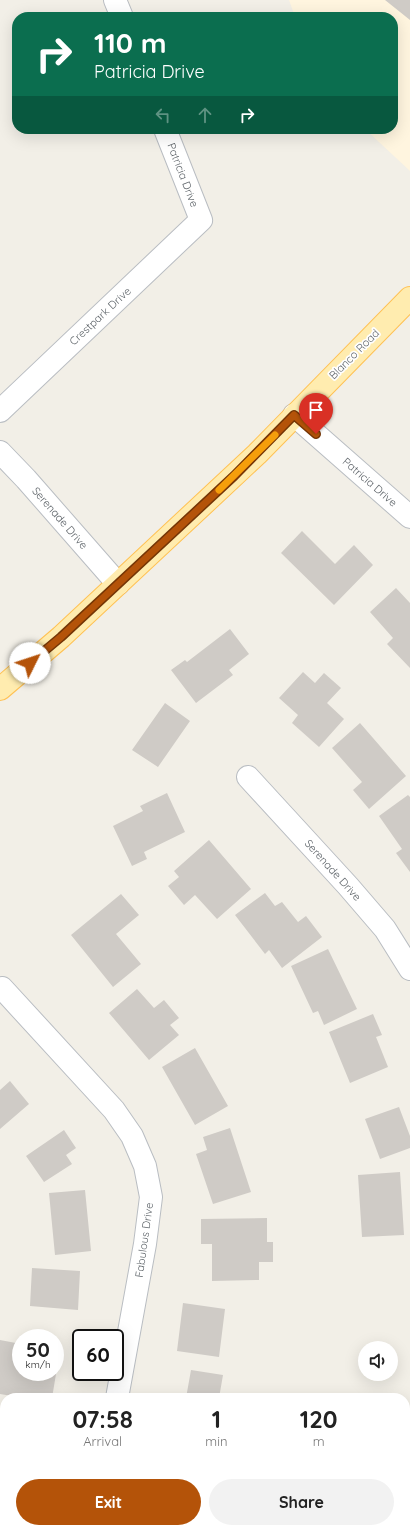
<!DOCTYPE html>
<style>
body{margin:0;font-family:Quicksand,sans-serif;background:#f2f2f2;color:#222;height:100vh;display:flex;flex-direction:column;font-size:15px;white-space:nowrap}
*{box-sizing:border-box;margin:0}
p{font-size:13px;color:#767676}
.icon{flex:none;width:22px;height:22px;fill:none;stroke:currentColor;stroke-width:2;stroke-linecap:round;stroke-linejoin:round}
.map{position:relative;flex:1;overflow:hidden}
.side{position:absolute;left:0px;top:1393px;width:410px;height:140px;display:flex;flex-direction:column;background:#fff;border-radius:16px 16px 0 0;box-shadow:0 4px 16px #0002}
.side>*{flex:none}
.banner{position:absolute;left:12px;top:12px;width:386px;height:122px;border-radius:16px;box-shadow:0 4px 16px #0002;background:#0b6e4f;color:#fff;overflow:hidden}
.tools{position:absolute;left:358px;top:1341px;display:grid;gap:8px}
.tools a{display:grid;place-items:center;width:40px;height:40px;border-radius:50%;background:#fff;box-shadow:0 4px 16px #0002;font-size:20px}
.speed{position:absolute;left:12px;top:1329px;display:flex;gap:8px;font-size:20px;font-weight:700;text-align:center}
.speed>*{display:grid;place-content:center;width:52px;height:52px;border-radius:50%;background:#fff;box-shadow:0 4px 16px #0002;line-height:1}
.speed small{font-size:10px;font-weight:400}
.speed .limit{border:2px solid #111;border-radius:6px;background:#fff;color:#111}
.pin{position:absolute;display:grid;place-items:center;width:34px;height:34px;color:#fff;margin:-41px -17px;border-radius:50% 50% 50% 0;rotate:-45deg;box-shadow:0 0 4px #0007}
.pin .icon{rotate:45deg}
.me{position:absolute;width:44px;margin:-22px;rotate:49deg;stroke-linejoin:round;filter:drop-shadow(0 0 3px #0008)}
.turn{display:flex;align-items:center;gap:14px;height:84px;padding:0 16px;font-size:18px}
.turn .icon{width:52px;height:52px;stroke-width:2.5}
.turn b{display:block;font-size:28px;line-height:34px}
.lanes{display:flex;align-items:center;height:38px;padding:0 16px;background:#0003;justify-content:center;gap:20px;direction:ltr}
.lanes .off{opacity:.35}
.eta{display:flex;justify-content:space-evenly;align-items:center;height:68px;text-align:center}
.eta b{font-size:24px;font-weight:700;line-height:28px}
.button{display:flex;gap:8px;margin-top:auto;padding:8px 16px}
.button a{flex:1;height:46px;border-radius:24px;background:#b45309;color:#fff;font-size:16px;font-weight:700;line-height:46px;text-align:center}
.button a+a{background:#f2f2f2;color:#222}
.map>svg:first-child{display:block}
</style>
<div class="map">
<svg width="410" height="1533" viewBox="0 0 410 1533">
<rect width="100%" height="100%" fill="#f2efe7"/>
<path fill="#fff5df" d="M289 0H410V171L365 129H393V17H295Z"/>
<path fill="#cfcbc6" d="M385 0H410V20Z
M302 531 335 564 354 545 373 565 334 605 281 553Z
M396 588 410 603V668L387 644 393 638 370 612Z
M230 629 249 654 229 670 233 675 196 703 171 670 185 660 187 662Z
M303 672 315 683 324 673 341 688 327 703 344 719 319 747 292 723 298 715 279 698Z
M165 703 190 721 158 767 132 750Z
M360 723 406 776 369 809 353 790 362 782 332 748Z
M167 793 185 832 144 852 147 859 132 866 113 826 143 811 140 806Z
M408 795 410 797V872L396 853 402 849 379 816Z
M209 840 251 889 217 919 195 895 184 905 168 886 179 877 174 871Z
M265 893 275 906 282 902 298 922 306 916 322 937 282 968 269 950 265 954 235 915Z
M121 894 139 915 116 934 141 964 113 987 71 935Z
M328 949 357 1009 324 1025 318 1011 313 1013 291 966Z
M137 989 154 1008 164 1000 179 1018 170 1025 179 1035 149 1060 109 1013Z
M373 1014 382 1035 376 1037 388 1067 350 1083 329 1032Z
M195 1048 228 1106 195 1125 162 1067Z
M10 1081 29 1104 0 1129V1090Z
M399 1107 410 1136V1148L380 1159 365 1119Z
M230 1128 251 1192 213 1204 196 1154 207 1150 203 1137Z
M64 1130 76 1148 66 1155 72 1164 44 1182 26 1156Z
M400 1172 404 1235 362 1237 358 1175Z
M85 1190 91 1251 55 1255 49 1193Z
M267 1218V1242H273V1262H259V1280L212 1281V1244H201V1219Z
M32 1268 80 1271 78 1310 30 1306Z
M183 1303 225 1309 219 1357 177 1351Z
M0 1340 21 1344V1372H55V1350H60L52 1398H24L0 1394Z
M191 1370 223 1375 219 1398H186Z
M0 1496 5 1500V1528H35L31 1533H0Z
M153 1528H159L173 1533H151Z"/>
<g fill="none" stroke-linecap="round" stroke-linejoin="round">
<defs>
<path id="street" d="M115 0 122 17
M0 411 201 220 165 129
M294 415 410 517
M0 452 26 479 118 584
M248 777 348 886 385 929 410 969
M2 988 114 1110 132 1136 145 1166 151 1197 145 1244 117 1398
M0 1450 5 1451
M392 1528 410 1532
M91 1533 93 1528"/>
<path id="primary" d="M0 689 61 637 257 454 410 298"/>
</defs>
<use href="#street" stroke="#b9bdc2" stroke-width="24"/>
<use href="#primary" stroke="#ffc153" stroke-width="24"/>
<use href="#street" stroke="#fff" stroke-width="22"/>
<use href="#primary" stroke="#ffecaf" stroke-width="22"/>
</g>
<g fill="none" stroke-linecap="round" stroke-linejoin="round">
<defs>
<path id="route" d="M30 663 61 637 234 476 294 415 316 434"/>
</defs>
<use href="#route" stroke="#753606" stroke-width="10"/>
<use href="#route" stroke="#b45309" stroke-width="7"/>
<path stroke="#f59e0b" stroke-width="7" d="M219 490 275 435"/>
</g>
<g text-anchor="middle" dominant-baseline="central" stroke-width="3.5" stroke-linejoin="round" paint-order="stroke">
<g font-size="11" fill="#5e6469" stroke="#fff">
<text transform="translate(183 175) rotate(69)">Patricia Drive</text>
<text transform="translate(100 316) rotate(-43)">Crestpark Drive</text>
<text transform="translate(354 354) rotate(-45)">Blanco Road</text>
<text transform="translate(370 482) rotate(41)">Patricia Drive</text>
<text transform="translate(60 518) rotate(49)">Serenade Drive</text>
<text transform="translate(333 870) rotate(48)">Serenade Drive</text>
<text transform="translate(144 1240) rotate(-82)">Fabulous Drive</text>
</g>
</g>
</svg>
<div class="tools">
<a><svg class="icon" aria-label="sound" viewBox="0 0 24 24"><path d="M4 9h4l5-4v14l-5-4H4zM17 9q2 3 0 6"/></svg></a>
</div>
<div class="speed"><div>50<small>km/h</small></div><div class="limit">60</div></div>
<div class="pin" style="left:316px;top:434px;background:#d93025"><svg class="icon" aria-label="arrive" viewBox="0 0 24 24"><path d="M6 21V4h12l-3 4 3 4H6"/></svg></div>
<svg class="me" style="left:30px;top:663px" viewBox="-20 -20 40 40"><circle r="19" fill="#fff"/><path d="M0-13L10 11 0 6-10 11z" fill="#b45309"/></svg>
<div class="banner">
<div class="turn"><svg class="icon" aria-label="right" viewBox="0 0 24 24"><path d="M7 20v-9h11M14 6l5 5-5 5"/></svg><div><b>110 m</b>Patricia Drive</div></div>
<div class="lanes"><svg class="icon off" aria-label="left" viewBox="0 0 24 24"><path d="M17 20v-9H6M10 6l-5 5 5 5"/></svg><svg class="icon off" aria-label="ahead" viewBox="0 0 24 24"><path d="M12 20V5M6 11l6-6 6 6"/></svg><svg class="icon" aria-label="right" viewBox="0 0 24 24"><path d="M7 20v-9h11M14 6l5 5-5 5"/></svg></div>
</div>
<section class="side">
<div class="eta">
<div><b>07:58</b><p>Arrival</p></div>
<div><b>1</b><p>min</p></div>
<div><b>120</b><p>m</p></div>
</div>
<div class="button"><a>Exit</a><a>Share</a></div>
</section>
</div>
